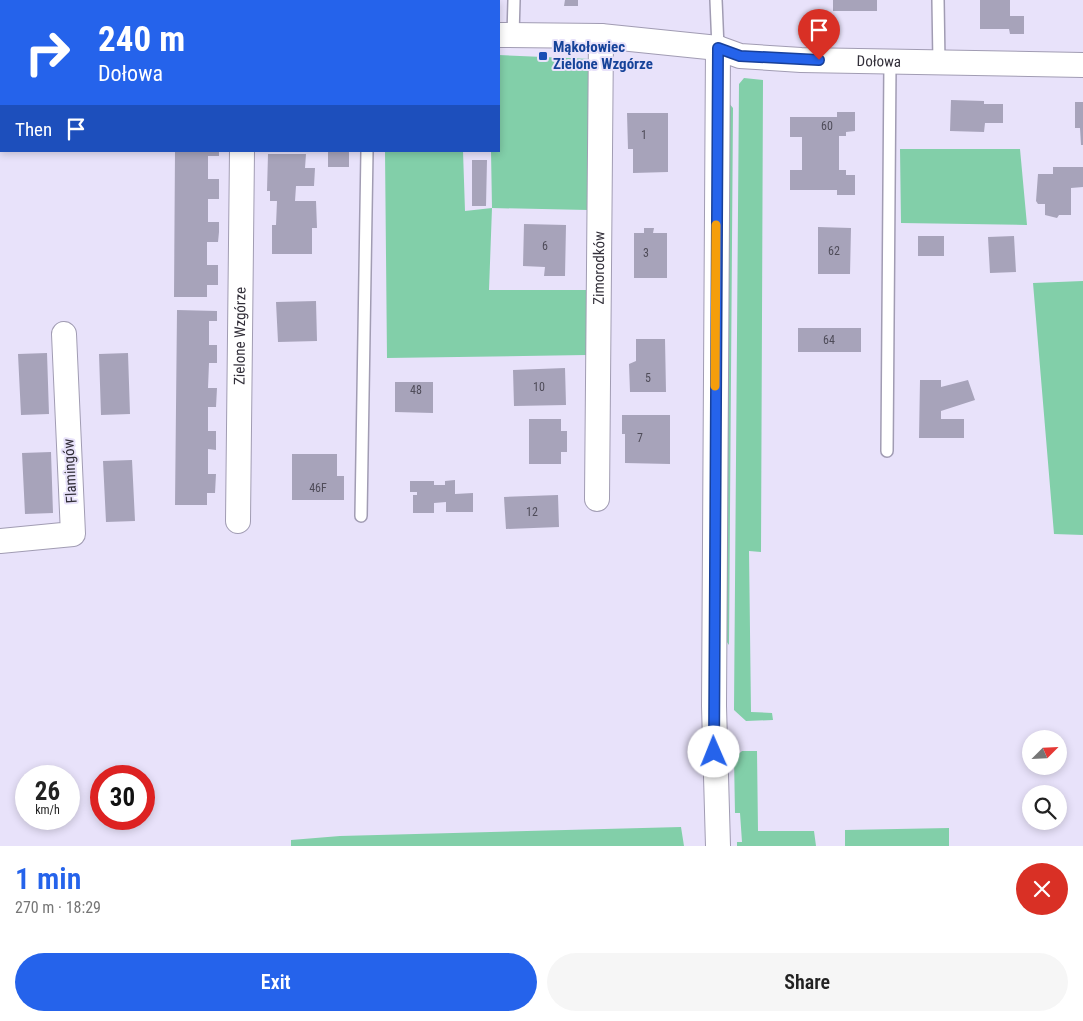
<!DOCTYPE html>
<meta charset="utf-8">
<style>
body{margin:0;font-family:"Roboto Condensed",sans-serif;background:#f6f6f6;color:#222;height:100vh;display:flex;flex-direction:column;font-size:19px;white-space:nowrap}
*{box-sizing:border-box;margin:0}
p{font-size:16px;color:#767676}
.icon{flex:none;width:28px;height:28px;fill:none;stroke:currentColor;stroke-width:2;stroke-linecap:round;stroke-linejoin:round}
.map{position:relative;height:846px;overflow:hidden}
.drawer{display:flex;flex-direction:column;background:#fff;flex:1}
.drawer>*{flex:none}
.top-card{position:absolute;left:0px;top:0px;width:500px;height:152px;box-shadow:0 2px 8px #0003;background:#2563eb;color:#fff;overflow:hidden}
.needle{width:32px;rotate:66deg}
.controls{position:absolute;left:1022px;top:730px;display:grid;gap:10px}
.controls a{display:grid;place-items:center;width:45px;height:45px;border-radius:50%;background:#fff;box-shadow:0 2px 8px #0003;font-size:25px}
.speed{position:absolute;left:15px;top:765px;display:flex;gap:10px;font-size:25px;font-weight:700;text-align:center}
.speed>*{display:grid;place-content:center;width:65px;height:65px;border-radius:50%;background:#fff;box-shadow:0 2px 8px #0003;line-height:1}
.speed small{font-size:12px;font-weight:400}
.speed .limit{border:8px solid #d22;background:#fff;color:#111}
.pin{position:absolute;display:grid;place-items:center;width:42px;height:42px;color:#fff;margin:-51px -21px;border-radius:50% 50% 50% 0;rotate:-45deg;box-shadow:0 0 5px #0007}
.pin .icon{rotate:45deg}
.me{position:absolute;width:55px;margin:-28px;rotate:359deg;stroke-linejoin:round;filter:drop-shadow(0 0 4px #0008)}
.turn{display:flex;align-items:center;gap:18px;height:105px;padding:0 15px;font-size:22px}
.turn .icon{width:65px;height:65px;stroke-width:2.5}
.turn b{display:block;font-size:35px;line-height:42px}
.then{display:flex;align-items:center;height:48px;padding:0 15px;background:#0003;gap:10px;font-size:19px}
.round{display:grid;place-items:center;flex:none;width:52px;height:52px;border-radius:26px;background:#f6f6f6}
.head{display:flex;align-items:center;justify-content:space-between;height:85px;padding:0 15px}
h1{font-size:30px;font-weight:600;line-height:38px;color:#2563eb}
.primary-button{display:flex;gap:10px;margin-top:auto;padding:10px 15px}
.primary-button a{flex:1;height:58px;border-radius:30px;background:#2563eb;color:#fff;font-size:20px;font-weight:600;line-height:58px;text-align:center}
.primary-button a+a{background:#f6f6f6;color:#222}
.map>svg:first-child{display:block}
</style>
<div class="map">
<svg width="1083" height="846" viewBox="0 0 1083 846">
<rect width="100%" height="100%" fill="#e8e2fa"/>
<path fill="#82cfa9" d="M499 55 591 59 588 210 492 208 489 290H587L586 355 387 358 385 151H463L465 211 492 208 491 151H499Z
M744 78 763 80 761 552 749 551 751 712 772 713 773 720 746 721 734 710 739 84Z
M727 101 733 108 729 645 724 638Z
M900 149H1020L1027 225 901 223Z
M1083 281V535L1054 534 1033 283Z
M742 751H757L758 831H814L816 846H737V842H742L740 813H735L734 758Z
M681 827 684 846H291V840L340 836Z
M949 828V846H845V830Z"/>
<path fill="#a7a3ba" d="M565 0H578V6H564Z
M833 0H877V11H833Z
M980 0H1010V16H1024V34H1010L1009 29H980Z
M951 100 984 101V104H1003V123H985L984 132 950 131Z
M1075 102H1083V145H1081L1080 128H1075Z
M837 112H855V131L846 132V136H839V170H846V175H855V195H837V190H790V170H802V137H790V117H837Z
M627 113H668V172L633 173V149H628Z
M175 151H219V156H208V179H219V199H208V222H219V232L218 242H207V265H218V285H207V297H174Z
M328 151H349V167H328Z
M268 154H306L305 168H315L314 186H296L295 201H316L317 228H312V254H272V225H276L277 201H270V191H267Z
M472 160H487L486 206H472Z
M1053 167H1083V187L1071 188V215H1059L1057 218 1045 215V204H1038L1036 201 1038 174H1053Z
M524 224 566 225 565 276H544L545 267 523 266Z
M818 227 851 228 850 274H818Z
M644 228H654L653 233H667V278H634V233H644Z
M918 236H944V256H918Z
M1014 236 1016 272 990 273 988 237Z
M316 301 317 341 278 342 276 302Z
M177 310 217 311V321H209V345H217V363H209L208 388H217L216 407H208V431H216V450L208 449V474H216L215 493H207V505H175Z
M798 328H861V352H798Z
M636 339H665L666 392H630L629 364 636 361Z
M47 353 49 414 21 415 18 354Z
M128 353 130 414 101 415 99 354Z
M565 368 566 405 514 406 513 370Z
M920 380H941V387L968 380 975 400 941 411V419H964V438H919Z
M395 382H433V413L395 412Z
M622 415H670V464L625 463V434H622Z
M529 419H561V431H567V452H561V464H529Z
M51 452 53 513 25 514 22 453Z
M292 454H337V476H344V500H292Z
M132 460 135 521 106 522 103 461Z
M455 480V494L473 493V512H446V502L434 503V513H413V495H417V492H410V481H434V485H445V481Z
M558 495 559 527 506 529 504 497Z"/>
<g fill="none" stroke-linecap="round" stroke-linejoin="round">
<defs>
<path id="lane" d="M261 0V1
M716 0 718 48
M938 0 939 63
M352 1V0
M513 35 514 0
M887 451 890 63
M361 516 367 151"/>
<g id="street">
<path id="s1" d="M499 35 601 36 718 48 740 56 801 60 1083 65"/>
<path d="M718 48 714 706 718 846"/>
<path d="M0 55H1"/>
<path id="s2" d="M597 499 601 36"/>
<path id="s3" d="M238 521 242 151"/>
<path d="M0 541 73 534 64 334"/>
</g>
</defs>
<use href="#lane" stroke="#a19cb3" stroke-width="14"/>
<use href="#street" stroke="#a19cb3" stroke-width="26"/>
<use href="#lane" stroke="#fff" stroke-width="11"/>
<use href="#street" stroke="#fff" stroke-width="24"/>
</g>
<g fill="none" stroke-linecap="round" stroke-linejoin="round">
<defs>
<path id="route" d="M714 752 718 48 740 56 819 60"/>
</defs>
<use href="#route" stroke="#184099" stroke-width="12"/>
<use href="#route" stroke="#2563eb" stroke-width="9"/>
<path stroke="#f59e0b" stroke-width="9" d="M715 386 716 225"/>
</g>
<rect fill="#1a4fb4" stroke="#e8e2fa" stroke-width="2" x="538" y="51" width="10" height="10" rx="2.5"/>
<g text-anchor="middle" dominant-baseline="central" stroke-width="4" stroke-linejoin="round" paint-order="stroke">
<g font-size="12" fill="#4f4c59">
<text x="827" y="126">60</text>
<text x="644" y="135">1</text>
<text x="545" y="246">6</text>
<text x="834" y="251">62</text>
<text x="646" y="253">3</text>
<text x="829" y="340">64</text>
<text x="648" y="378">5</text>
<text x="539" y="387">10</text>
<text x="416" y="390">48</text>
<text x="640" y="438">7</text>
<text x="318" y="488">46F</text>
<text x="532" y="512">12</text>
</g>
<g font-size="15" font-weight="bold" fill="#164399" stroke="#e8e2fa" text-anchor="start">
<text x="553" y="47">Mąkołowiec<tspan x="553" dy="17">Zielone Wzgórze</tspan></text>
</g>
<g font-size="15" fill="#322f39" stroke="#e8e2fa">
<text stroke="none"><textPath href="#s1" startOffset="382">Dołowa</textPath></text>
<text stroke="none"><textPath href="#s2" startOffset="231">Zimorodków</textPath></text>
<text stroke="none"><textPath href="#s3" startOffset="185">Zielone Wzgórze</textPath></text>
<text transform="translate(70 471) rotate(-93)">Flamingów</text>
</g>
</g>
</svg>
<div class="controls">
<a><svg class="needle" viewBox="-14 -14 28 28"><path d="M0-13l5 13h-10z" fill="#e53935"/><path d="M0 13l5-13h-10z" fill="#767676"/></svg></a>
<a><svg class="icon" aria-label="search" viewBox="0 0 24 24"><circle cx="10" cy="10" r="6"/><path d="M15 15l6 6"/></svg></a>
</div>
<div class="speed"><div>26<small>km/h</small></div><div class="limit">30</div></div>
<div class="pin" style="left:819px;top:60px;background:#d93025"><svg class="icon" aria-label="arrive" viewBox="0 0 24 24"><path d="M6 21V4h12l-3 4 3 4H6"/></svg></div>
<svg class="me" style="left:714px;top:752px" viewBox="-20 -20 40 40"><circle r="19" fill="#fff"/><path d="M0-13L10 11 0 6-10 11z" fill="#2563eb"/></svg>
<div class="top-card">
<div class="turn"><svg class="icon" aria-label="right" viewBox="0 0 24 24"><path d="M7 20v-9h11M14 6l5 5-5 5"/></svg><div><b>240 m</b>Dołowa</div></div>
<div class="then">Then<svg class="icon" aria-label="arrive" viewBox="0 0 24 24"><path d="M6 21V4h12l-3 4 3 4H6"/></svg></div>
</div>
</div>
<section class="drawer">
<div class="head"><div><h1>1 min</h1><p>270 m · 18:29</p></div><a class="round" style="background:#d93025;color:#fff"><svg class="icon" aria-label="close" viewBox="0 0 24 24"><path d="M6 6l12 12M18 6L6 18"/></svg></a></div>
<div class="primary-button"><a>Exit</a><a>Share</a></div>
</section>
